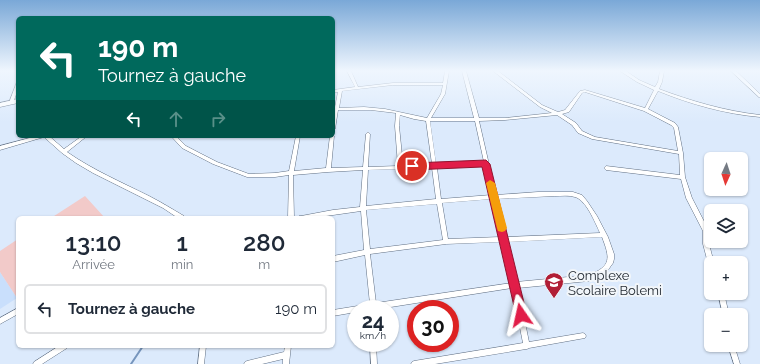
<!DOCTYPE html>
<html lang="fr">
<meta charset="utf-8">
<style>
body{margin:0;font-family:Raleway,sans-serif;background:#f6f6f7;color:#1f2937;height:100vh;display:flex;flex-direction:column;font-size:15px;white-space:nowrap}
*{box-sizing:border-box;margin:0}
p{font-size:13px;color:#747a83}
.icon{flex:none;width:22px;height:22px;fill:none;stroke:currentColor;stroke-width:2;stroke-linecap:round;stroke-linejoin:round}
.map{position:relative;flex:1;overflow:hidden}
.sheet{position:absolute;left:16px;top:216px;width:319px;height:132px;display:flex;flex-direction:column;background:#fff;border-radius:6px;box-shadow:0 1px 3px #0004}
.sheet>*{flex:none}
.guide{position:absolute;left:16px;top:16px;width:319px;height:122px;border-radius:6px;box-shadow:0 1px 3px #0004;background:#00695c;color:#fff;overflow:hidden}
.needle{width:26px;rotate:183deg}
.buttons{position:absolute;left:704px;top:152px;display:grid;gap:8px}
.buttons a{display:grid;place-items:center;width:44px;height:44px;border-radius:6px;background:#fff;box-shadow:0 1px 3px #0004;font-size:20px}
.speed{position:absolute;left:347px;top:300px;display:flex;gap:8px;font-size:20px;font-weight:700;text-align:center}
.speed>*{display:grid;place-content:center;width:52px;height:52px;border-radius:50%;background:#fff;box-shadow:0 1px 3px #0004;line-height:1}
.speed small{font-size:10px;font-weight:400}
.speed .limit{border:6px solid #d22;background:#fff;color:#111}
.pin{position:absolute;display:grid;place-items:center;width:34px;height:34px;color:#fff;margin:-17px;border:2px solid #fff;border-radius:50%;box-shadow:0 1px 4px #0007}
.me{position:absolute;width:44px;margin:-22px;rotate:349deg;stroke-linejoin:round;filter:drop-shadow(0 0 3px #0008)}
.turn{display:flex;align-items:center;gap:14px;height:84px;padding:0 16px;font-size:18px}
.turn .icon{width:52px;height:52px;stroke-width:2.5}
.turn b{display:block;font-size:28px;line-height:34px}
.lanes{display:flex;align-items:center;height:38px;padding:0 16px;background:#0003;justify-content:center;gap:20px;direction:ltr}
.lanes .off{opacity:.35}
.eta{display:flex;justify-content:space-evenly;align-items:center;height:68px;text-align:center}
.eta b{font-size:24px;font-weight:600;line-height:28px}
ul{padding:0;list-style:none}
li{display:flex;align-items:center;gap:12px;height:50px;margin:0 8px 6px;padding:0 8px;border:2px solid #e0e1e3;border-radius:6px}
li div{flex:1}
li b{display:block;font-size:15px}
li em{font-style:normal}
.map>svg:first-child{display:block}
</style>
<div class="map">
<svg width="760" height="364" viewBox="0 0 760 364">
<rect width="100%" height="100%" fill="#dceafc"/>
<path fill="#c9dffc" d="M0 272 17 298 0 309Z"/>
<path fill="#f2cac9" d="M85 196 105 218H51Z
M18 239V297L17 298 0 272V251Z"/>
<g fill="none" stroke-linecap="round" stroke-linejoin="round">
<path stroke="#7695bd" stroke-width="2" d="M131 364 143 346"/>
<defs>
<path id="street" d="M347 71H351L358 87 393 83H443L445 71H449L445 94 431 118H474L462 71H466L479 118H505L552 113 540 107 493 71H498L542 105 558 112 565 110 580 91 585 90 645 108 654 90 637 82 620 71H626L639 80 655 87 658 82 660 71H664L662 82 659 89C691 101 725 111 760 115V117C725 114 690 104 658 91L648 109 675 123 678 127 683 153 685 177 692 198 709 231V244L714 263H711V266L709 265 708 263 703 244V231L686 198 681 179 606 170 604 168 606 166 680 175 679 154 592 139 578 133 572 125 557 115 505 120 479 121 496 195 538 192H573L582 195 587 201 597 216 608 237 614 254V259L613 263 608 270 601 275 589 281 518 288 529 342 583 333 585 334 586 336 585 338 529 348 527 349H526L435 364H411L412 362 414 361 523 343 512 288 378 309H356V312L333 316V310L370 304 365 255 333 262V256L364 250 361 211 312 218H298L299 216H301L333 210 360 207 363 170 328 172 293 175 294 218H288L289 175 275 177H247L213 164 182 148 171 136H176L186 146 217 162 249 174 275 173 289 171 296 136H300L294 171 326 168 330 136H333V135L334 136 331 168 363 167 366 134 368 132 370 134 368 167 398 166 395 126 396 113 371 110H338L335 129 333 131V117L338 92H333V90L355 87ZM393 85H443L441 94 427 118 385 109 364 107 339 108 342 91ZM585 92 644 111 671 125 674 128 678 151 595 137 582 131 576 123 562 114 569 112 582 93ZM400 115 414 119 426 121 432 164 403 165 399 126ZM430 121H475L484 162 436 164ZM484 166 491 195 441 199 437 168ZM432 168 436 199 366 206 368 170ZM555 196C561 196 569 195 575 197 586 200 595 222 600 233L506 237 497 199ZM492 199 500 237 448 239 442 203ZM437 204 443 240 370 249 366 210ZM602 237C610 258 612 266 589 275L516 282 507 242ZM501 242 511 283 376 303 370 254 446 244Z
M731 71H736L760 94V97H759Z
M17 82H18V89L13 103 11 104H10L9 103Z
M37 136H49L64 149 82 136H87L67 152C93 170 121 182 149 196 161 202 172 209 184 216L185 218H178L163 208 93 173 76 163 62 153 44 137 0 150V146Z
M718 293H724L729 315H723Z
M18 308V314L0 324V318Z
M370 343H376L377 364H371Z
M728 345H734L740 364H734Z
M59 346H68L67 348 42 364H33L34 362Z
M200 346H206L204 364H198Z
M285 346H291L289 364H283V359L262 364H244L245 362 247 361 284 352Z"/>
<path id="secondary" d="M18 99V103L0 107V103Z"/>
</defs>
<use href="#street" stroke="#606f83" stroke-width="1"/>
<use href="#secondary" stroke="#606f83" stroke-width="1"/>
<use href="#street" fill="#fff" fill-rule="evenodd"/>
<use href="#secondary" fill="#fff" fill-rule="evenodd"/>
</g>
<linearGradient id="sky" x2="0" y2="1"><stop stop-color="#7aa8d7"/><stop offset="0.58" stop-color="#eff6fe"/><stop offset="1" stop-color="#eff6fe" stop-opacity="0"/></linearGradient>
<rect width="760" height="122" fill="url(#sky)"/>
<path fill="#e11d48" stroke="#92132f" d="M486 160 490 164 527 315 525 319 521 321 517 319 516 315 482 167 412 170 408 166 412 163Z"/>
<path fill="#f59e0b" d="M490 180 495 183 507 228 505 231 502 232 498 231 497 228 486 183Z"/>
<defs>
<symbol id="school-pin" viewBox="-11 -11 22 30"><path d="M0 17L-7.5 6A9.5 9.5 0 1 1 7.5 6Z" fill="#b11e35" stroke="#f2f6fa"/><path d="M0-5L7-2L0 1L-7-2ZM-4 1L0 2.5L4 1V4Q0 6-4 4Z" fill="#fff"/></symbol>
</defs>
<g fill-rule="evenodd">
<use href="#school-pin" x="543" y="271" width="22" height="30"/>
</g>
<g text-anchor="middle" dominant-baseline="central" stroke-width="4" stroke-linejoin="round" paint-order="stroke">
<g font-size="13" fill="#242b33" stroke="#f2f6fa" text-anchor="start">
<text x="568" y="275">Complexe<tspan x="568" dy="15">Scolaire Bolemi</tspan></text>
</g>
</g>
</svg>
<div class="buttons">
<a><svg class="needle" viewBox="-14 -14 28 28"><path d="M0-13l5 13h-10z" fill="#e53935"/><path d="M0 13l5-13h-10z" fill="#747a83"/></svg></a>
<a><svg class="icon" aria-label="layers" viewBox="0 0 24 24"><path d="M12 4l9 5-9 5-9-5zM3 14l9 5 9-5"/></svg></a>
<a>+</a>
<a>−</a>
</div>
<div class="speed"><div>24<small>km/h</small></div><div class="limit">30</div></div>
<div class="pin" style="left:412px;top:166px;background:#d93025"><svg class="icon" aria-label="arrive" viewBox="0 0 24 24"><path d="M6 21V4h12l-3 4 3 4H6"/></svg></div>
<svg class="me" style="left:521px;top:315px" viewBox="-20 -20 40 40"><path d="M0-17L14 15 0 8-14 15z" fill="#e11d48" stroke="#fff" stroke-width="4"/></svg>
<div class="guide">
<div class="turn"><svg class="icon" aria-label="left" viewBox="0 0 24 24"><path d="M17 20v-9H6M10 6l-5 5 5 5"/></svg><div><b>190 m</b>Tournez à gauche</div></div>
<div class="lanes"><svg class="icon" aria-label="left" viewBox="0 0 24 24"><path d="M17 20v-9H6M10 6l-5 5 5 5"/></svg><svg class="icon off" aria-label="ahead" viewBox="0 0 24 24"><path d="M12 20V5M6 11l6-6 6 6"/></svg><svg class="icon off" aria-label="right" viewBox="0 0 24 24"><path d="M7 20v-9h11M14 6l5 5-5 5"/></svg></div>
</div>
<section class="sheet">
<div class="eta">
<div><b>13:10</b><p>Arrivée</p></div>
<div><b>1</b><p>min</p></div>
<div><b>280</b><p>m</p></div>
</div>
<ul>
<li><svg class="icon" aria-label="left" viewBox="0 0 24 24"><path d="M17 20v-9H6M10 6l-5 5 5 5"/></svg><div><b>Tournez à gauche</b></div><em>190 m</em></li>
</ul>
</section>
</div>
